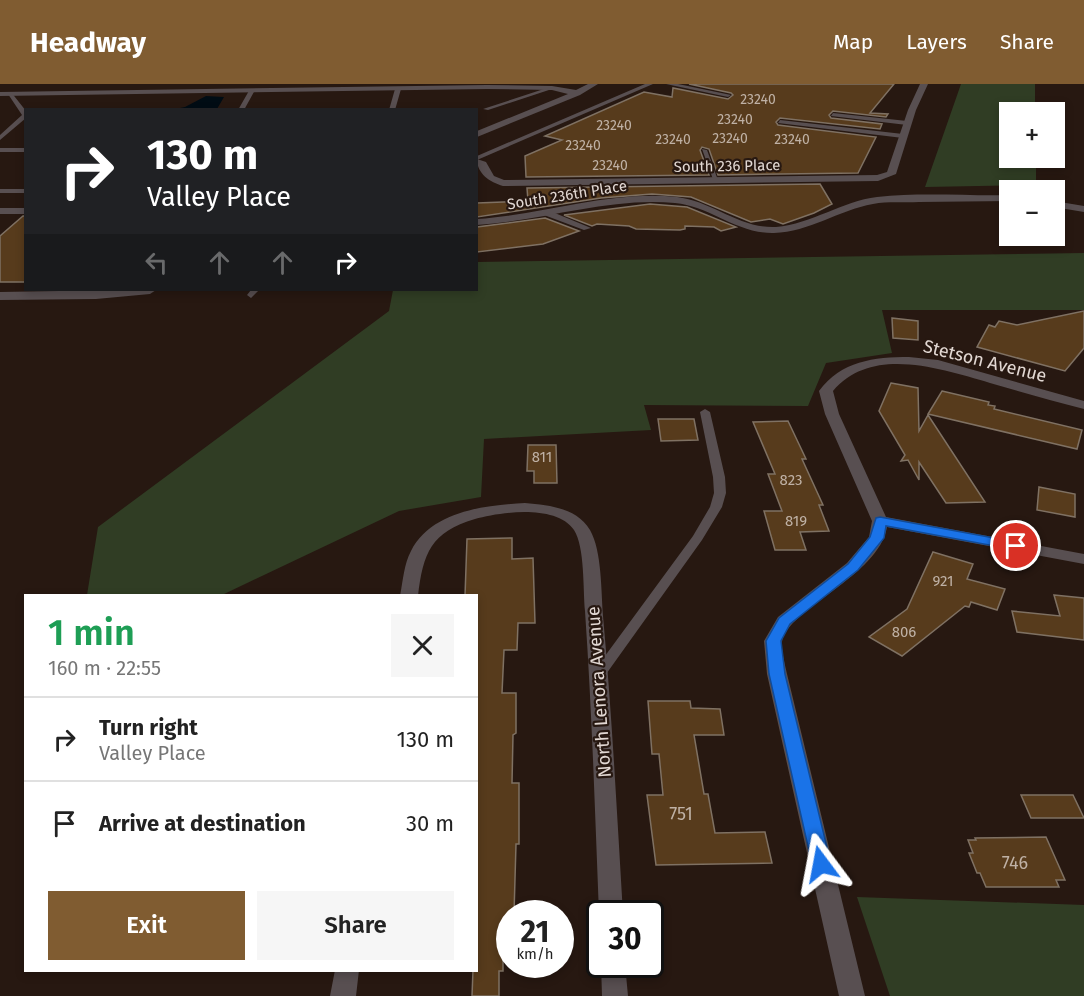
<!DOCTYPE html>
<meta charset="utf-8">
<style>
body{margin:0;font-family:"Fira Sans",sans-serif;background:#f6f6f6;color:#222;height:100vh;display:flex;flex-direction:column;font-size:22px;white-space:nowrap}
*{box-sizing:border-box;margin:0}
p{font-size:20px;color:#767676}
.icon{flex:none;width:33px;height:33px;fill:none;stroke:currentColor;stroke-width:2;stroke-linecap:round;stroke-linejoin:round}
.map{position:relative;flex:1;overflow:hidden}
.panel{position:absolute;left:24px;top:510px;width:454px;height:378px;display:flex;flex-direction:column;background:#fff;border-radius:0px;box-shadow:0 3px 9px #0003}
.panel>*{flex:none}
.hud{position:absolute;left:24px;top:24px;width:454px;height:183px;border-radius:0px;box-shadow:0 3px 9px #0003;background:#202124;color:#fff;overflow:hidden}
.tools{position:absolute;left:999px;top:18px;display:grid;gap:12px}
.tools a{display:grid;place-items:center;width:66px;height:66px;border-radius:0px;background:#fff;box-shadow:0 3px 9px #0003;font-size:30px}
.speed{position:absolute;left:496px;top:816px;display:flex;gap:12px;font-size:30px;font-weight:700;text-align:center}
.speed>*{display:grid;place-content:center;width:78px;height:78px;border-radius:50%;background:#fff;box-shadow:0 3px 9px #0003;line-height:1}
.speed small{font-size:15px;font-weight:400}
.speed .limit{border:3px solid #111;border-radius:9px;background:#fff;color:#111}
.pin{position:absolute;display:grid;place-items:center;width:51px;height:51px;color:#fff;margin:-26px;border:3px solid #fff;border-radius:50%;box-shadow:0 2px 6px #0007}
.me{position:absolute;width:66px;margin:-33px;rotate:347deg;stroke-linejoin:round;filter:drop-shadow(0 0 4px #0008)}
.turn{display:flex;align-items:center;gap:21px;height:126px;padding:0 24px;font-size:27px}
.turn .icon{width:78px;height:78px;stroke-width:2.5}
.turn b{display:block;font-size:42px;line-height:51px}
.lanes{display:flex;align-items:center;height:57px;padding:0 24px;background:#0003;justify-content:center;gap:30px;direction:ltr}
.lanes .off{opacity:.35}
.round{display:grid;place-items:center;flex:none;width:63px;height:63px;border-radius:0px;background:#f6f6f6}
.head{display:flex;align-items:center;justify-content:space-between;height:102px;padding:0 24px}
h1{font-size:36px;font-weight:600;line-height:45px;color:#1e9e55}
.action{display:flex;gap:12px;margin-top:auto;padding:12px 24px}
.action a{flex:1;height:69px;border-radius:0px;background:#805c31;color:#fff;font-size:24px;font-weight:600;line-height:69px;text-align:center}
.action a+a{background:#f6f6f6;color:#222}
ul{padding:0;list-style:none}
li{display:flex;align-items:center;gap:18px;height:84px;padding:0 24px;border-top:2px solid #e0e0e0}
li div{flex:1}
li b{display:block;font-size:22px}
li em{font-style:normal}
header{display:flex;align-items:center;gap:36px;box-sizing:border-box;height:84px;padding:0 30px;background:#805c31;color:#fff}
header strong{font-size:28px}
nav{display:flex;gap:33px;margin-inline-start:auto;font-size:21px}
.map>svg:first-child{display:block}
</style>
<header>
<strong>Headway</strong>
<nav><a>Map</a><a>Layers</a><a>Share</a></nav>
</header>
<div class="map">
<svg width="1084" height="912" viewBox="0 0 1084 912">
<rect width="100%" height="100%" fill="#271811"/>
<path fill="#303d24" d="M961 0H1035V28H1010V74H1036V101L925 103Z
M1084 169V226H882L892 269 826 279 808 322 644 321 651 346 484 355 481 413 399 427 222 511H87L98 443 389 227 393 206H477V178Z
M857 813 1084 821V912H890Z"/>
<path fill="#000c14" d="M206 12 224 13 217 25H175L185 23Z"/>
<path fill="#573b1c" stroke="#7f7163" stroke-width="1.5" d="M689 0H894L870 29 888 30 886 33 833 27 829 31 831 34 882 40 880 45 780 34 776 38 778 41 876 53 858 89 718 91 709 65 702 63 700 66 709 91 526 93 525 72 562 56 545 52 644 8 672 13 673 4 728 15 733 11 731 9Z
M820 100 832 120 814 129 783 140 770 135 751 138 691 113 652 110 601 114 477 133V119L528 117 527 104Z
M650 120 687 123 736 143 721 147 714 143 685 142V145L680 146 636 145 629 142 597 140 592 142 564 131Z
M23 132H26V198H0V152Z
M545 134 579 147 543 160 477 168V143Z
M1084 227V264L1065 287 977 263 989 241 995 243 999 237 1017 241Z
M892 234 918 237V256L893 254Z
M891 299 918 304 919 347 928 331 985 418 946 419 919 378V396L908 376 901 377 905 371 879 327Z
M942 307 989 318 988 321 995 322 994 325 1082 346 1077 365 928 330Z
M658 335H694L698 356 661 357Z
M788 337 806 375H802L823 421H819L829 447 800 448 806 466H775L764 427H782L768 390H775L753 338Z
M528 361H556L557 399H534V387H527Z
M1039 403 1075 410V433L1037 426Z
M512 454V475L533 474 535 539H518L517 566H504L502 609H516V649L513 651 512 699H519V760H516L514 830H510V876H503V887H499V912H472L473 886H477V512H465L467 455Z
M933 468 973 480 967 495 1005 505 997 526 971 518 969 523 965 522 902 572 869 553 907 525Z
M1054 511 1084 514V556L1017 548 1012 527 1060 532Z
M648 617H690L691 624 720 625 724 651H694L704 710H708L715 749 765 748 772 779 656 781 647 711H663L659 670H652Z
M1021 711H1073L1084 734H1031Z
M1046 753 1065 796H1056L1059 803H986L980 789H977L969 769H973L968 756H976L975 754Z"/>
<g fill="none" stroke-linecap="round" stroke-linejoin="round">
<path fill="#584f51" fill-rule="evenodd" d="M645 0H653L477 76V72Z
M666 0H678L731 11 728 13Z
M398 3 401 5 395 26H389L395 5Z
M550 3 555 4 488 26 483 25Z
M250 5 255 6 244 26H238Z
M11 8 26 27V34L0 56V51L22 31 8 10Z
M833 29 907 37 910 39 907 41 831 32Z
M780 36 903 50 906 52 903 54 778 39Z
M0 64H26V68H0Z
M702 65 707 66 719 99 714 98Z
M0 105H26V109H0Z
M544 127H550L591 144 584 146 544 131Z
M251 206H259L251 214 247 211Z
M705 325 710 328 725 393 726 409 722 423 702 456 604 593H594L592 590 594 587 693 452 710 423 714 409 713 393 700 328Z"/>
<path fill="#584f51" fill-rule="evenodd" d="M588 0H598L580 11 477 53V47L568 10 552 6 487 5 0 12V8L487 1 552 2 576 6Z
M920 0H928L916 26 896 90 878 97 503 102C490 98 477 90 477 75L486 78 494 92 504 96 877 91 887 88 908 26Z
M1010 111V117C979 117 949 118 919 118 904 119 888 117 873 120 839 126 809 148 774 149 737 150 710 122 675 119 608 113 543 137 477 141V135C543 131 610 106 677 113 712 117 740 145 776 143 812 140 842 117 877 113 920 108 966 112 1010 111Z
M1054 117 1084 122V128L1054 123Z
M0 124H26V130H0Z
M117 206H156L150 210 96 215 0 216V208Z
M909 273 938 276 1084 317V325C1052 317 1021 308 990 299 941 285 872 261 833 307L839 330 886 433 1084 470V480L887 443C879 492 787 525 782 558 781 567 785 580 787 590L865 912H839L767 590 764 557 778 533 847 479 869 453 872 437 825 330 819 307C841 277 874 273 909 273Z
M525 419C549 421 577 424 590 446 602 467 601 507 603 532 612 631 617 730 623 830H599C595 729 592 628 585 527 583 506 585 463 574 446 556 420 500 428 475 435 431 448 423 469 418 512H400C403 496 404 480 411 467 431 427 486 421 525 419Z
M601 880H625L628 912H602Z
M335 886H359L356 912H330Z"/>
</g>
<path fill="#1a73e8" stroke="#114b97" stroke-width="1.5" d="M880 433 1016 458 1023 462 1016 466 886 442 884 454 858 486 790 540 781 557 785 590 831 780 828 785 821 788 815 785 812 780 769 590 766 557 779 534 848 480 870 453 876 434Z"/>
<g text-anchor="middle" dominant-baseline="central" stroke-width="4.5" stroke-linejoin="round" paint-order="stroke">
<g font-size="14" fill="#bfb1a5">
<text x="758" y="15">23240</text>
<text x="735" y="35">23240</text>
<text x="614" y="41">23240</text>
<text x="730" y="54">23240</text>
<text x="673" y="55">23240</text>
<text x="792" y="55">23240</text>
<text x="583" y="61">23240</text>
<text x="610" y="81">23240</text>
</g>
<g font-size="15" fill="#e2d8d3" stroke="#271811">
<text transform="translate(727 82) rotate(-1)">South 236 Place</text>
<text transform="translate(567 111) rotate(-9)">South 236th Place</text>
</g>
<g font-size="15" fill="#bfb1a5">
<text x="542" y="373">811</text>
<text x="791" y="396">823</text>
<text x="796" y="437">819</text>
<text x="943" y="497">921</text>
<text x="904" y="548">806</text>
</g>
<g font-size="18" fill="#e2d8d3" stroke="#271811">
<text transform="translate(985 277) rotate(14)">Stetson Avenue</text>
<text transform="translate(599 608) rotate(-94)">North Lenora Avenue</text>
</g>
<g font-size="18" fill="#bfb1a5">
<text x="681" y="730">751</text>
<text x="1015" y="779">746</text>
</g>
</g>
</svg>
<div class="tools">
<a>+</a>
<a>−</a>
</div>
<div class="speed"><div>21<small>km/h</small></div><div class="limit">30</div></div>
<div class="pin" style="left:1016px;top:462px;background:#d93025"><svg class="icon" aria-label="arrive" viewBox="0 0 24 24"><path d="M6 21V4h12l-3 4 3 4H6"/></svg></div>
<svg class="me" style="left:821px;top:780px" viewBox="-20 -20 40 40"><path d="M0-17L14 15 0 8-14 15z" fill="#1a73e8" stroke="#fff" stroke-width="4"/></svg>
<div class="hud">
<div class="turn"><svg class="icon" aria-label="right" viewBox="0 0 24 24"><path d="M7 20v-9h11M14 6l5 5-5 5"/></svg><div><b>130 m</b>Valley Place</div></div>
<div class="lanes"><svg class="icon off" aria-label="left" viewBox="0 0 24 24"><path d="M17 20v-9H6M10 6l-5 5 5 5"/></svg><svg class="icon off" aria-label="ahead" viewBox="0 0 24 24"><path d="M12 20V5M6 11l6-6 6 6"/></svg><svg class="icon off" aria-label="ahead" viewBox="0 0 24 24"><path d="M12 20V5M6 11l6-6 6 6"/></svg><svg class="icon" aria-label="right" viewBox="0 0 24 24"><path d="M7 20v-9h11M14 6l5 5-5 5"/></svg></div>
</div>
<section class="panel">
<div class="head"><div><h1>1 min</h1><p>160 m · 22:55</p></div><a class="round"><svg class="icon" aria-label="close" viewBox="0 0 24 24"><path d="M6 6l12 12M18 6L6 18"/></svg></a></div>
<ul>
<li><svg class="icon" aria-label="right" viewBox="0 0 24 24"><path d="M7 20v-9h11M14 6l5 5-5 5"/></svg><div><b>Turn right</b><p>Valley Place</p></div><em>130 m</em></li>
<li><svg class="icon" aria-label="arrive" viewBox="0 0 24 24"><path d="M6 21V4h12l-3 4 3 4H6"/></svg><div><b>Arrive at destination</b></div><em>30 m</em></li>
</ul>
<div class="action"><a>Exit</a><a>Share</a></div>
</section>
</div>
